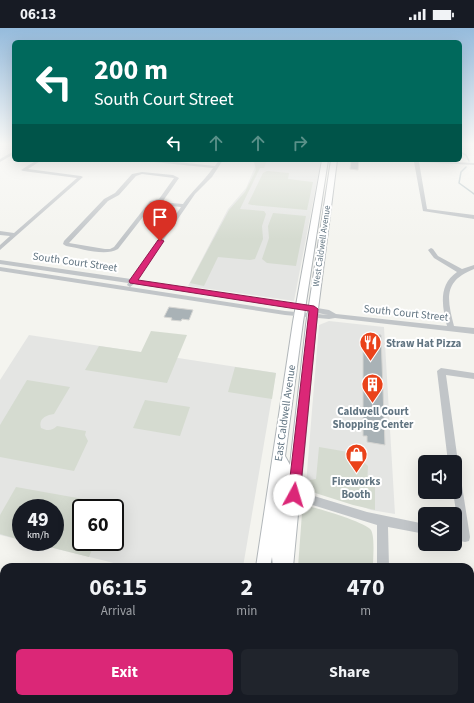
<!DOCTYPE html>
<style>
body{margin:0;font-family:"Source Sans 3",sans-serif;background:#20242c;color:#f1f3f6;height:100vh;display:flex;flex-direction:column;font-size:15px;white-space:nowrap}
*{box-sizing:border-box;margin:0}
p{font-size:13px;color:#9ea1a6}
.icon{flex:none;width:22px;height:22px;fill:none;stroke:currentColor;stroke-width:2;stroke-linecap:round;stroke-linejoin:round}
.map{position:relative;flex:1;overflow:hidden}
.sheet{position:absolute;left:0px;top:535px;width:474px;height:140px;display:flex;flex-direction:column;background:#171b24;border-radius:12px 12px 0 0;box-shadow:0 4px 16px #0002}
.sheet>*{flex:none}
.hud{position:absolute;left:12px;top:12px;width:450px;height:122px;border-radius:6px;box-shadow:0 4px 16px #0002;background:#00695c;color:#fff;overflow:hidden}
.fabs{position:absolute;left:418px;top:427px;display:grid;gap:8px}
.fabs a{display:grid;place-items:center;width:44px;height:44px;border-radius:6px;background:#171b24;box-shadow:0 4px 16px #0002;font-size:20px}
.speed{position:absolute;left:12px;top:471px;display:flex;gap:8px;font-size:20px;font-weight:700;text-align:center}
.speed>*{display:grid;place-content:center;width:52px;height:52px;border-radius:50%;background:#171b24;box-shadow:0 4px 16px #0002;line-height:1}
.speed small{font-size:10px;font-weight:400}
.speed .limit{border:2px solid #111;border-radius:6px;background:#fff;color:#111}
.pin{position:absolute;display:grid;place-items:center;width:34px;height:34px;color:#fff;margin:-41px -17px;border-radius:50% 50% 50% 0;rotate:-45deg;box-shadow:0 0 4px #0007}
.pin .icon{rotate:45deg}
.me{position:absolute;width:44px;margin:-22px;rotate:6deg;stroke-linejoin:round;filter:drop-shadow(0 0 3px #0008)}
.turn{display:flex;align-items:center;gap:14px;height:84px;padding:0 16px;font-size:18px}
.turn .icon{width:52px;height:52px;stroke-width:2.5}
.turn b{display:block;font-size:28px;line-height:34px}
.lanes{display:flex;align-items:center;height:38px;padding:0 16px;background:#0003;justify-content:center;gap:20px;direction:ltr}
.lanes .off{opacity:.35}
.eta{display:flex;justify-content:space-evenly;align-items:center;height:68px;text-align:center}
.eta b{font-size:24px;font-weight:700;line-height:28px}
.action{display:flex;gap:8px;margin-top:auto;padding:8px 16px}
.action a{flex:1;height:46px;border-radius:6px;background:#db2777;color:#fff;font-size:16px;font-weight:700;line-height:46px;text-align:center}
.action a+a{background:#20242c;color:#f1f3f6}
.status{display:flex;justify-content:space-between;align-items:center;height:28px;padding:0 20px;background:#171b24;direction:ltr}
.status svg{height:11px;fill:currentColor}
.map>svg:first-child{display:block}
</style>
<div class="status"><b>06:13</b><svg viewBox="0 0 49 12"><path d="M0 12V9h3v3zM5 12V6h3v6zM10 12V3h3v9zM15 12V0h3v12zM26 1h20v11H26zM47 4h2v5h-2z"/></svg></div>
<div class="map">
<svg width="474" height="675" viewBox="0 0 474 675">
<rect width="100%" height="100%" fill="#f4f4ef"/>
<path fill="#e4e5e3" fill-rule="evenodd" d="M253 132H321L294 273 188 258 228 181 246 160 255 139Z
M329 293 384 299 395 486 371 482 331 467 311 462 306 456 319 297Z
M29 307 276 345 243 539H130L29 514H55V480H21V512L0 507V352ZM81 480H115V514H81Z
M0 588 4 590V671H224V675H0Z"/>
<path fill="#d5dbd0" d="M254 132H267L264 140H260L240 181 264 183 266 186 262 198 263 211 255 231 250 232 218 229 204 258 190 255 229 182 245 164 256 142Z
M267 143 289 145 288 151 313 154 307 182 252 177 248 176 263 145Z
M273 185 306 188 296 238 267 235 262 231 269 210 268 198Z
M151 303 187 307 167 355 85 342 99 318 141 324Z
M235 339 276 345 272 371 228 364Z
M27 352 70 359 54 386C46 387 38 391 41 400 47 403 52 403 57 398L86 403 85 407 88 413 74 443 0 429V397Z
M145 372 190 379 180 408 133 400Z
M319 419 354 425 368 438 367 457 375 459V482L353 477 309 463 310 452 316 451Z
M16 459 111 476 109 480H81V514H95L89 529 30 514H55V480H21V512L0 506V487Z
M311 479C321 481 367 495 371 502 375 509 373 530 373 539H298L302 485 304 482Z"/>
<g fill="none" stroke-linecap="round" stroke-linejoin="round">
<path stroke="#b8c6ca" stroke-width="1.5" d="M460 124 466 127 469 133
M466 139 461 144 459 155 474 166"/>
</g>
<path fill="#a9b2b6" stroke="#d5d5d2" d="M351 132H359L358 142 350 141Z
M169 279 193 282 189 292 182 291 181 293 171 292 172 290 164 289Z
M365 305 381 307 385 417 367 414V408H363V307H365Z"/>
<g fill="none" stroke-linecap="round" stroke-linejoin="round">
<defs>
<path id="major" d="M322 132H328L303 294 285 428 290 437 306 297 331 132H337L316 297 293 539H273L272 529 270 539H256L293 294Z
M236 671H254V675H236Z
M263 671H281V675H263Z"/>
</defs>
<use href="#major" stroke="#b2b7ba" stroke-width="2"/>
<path fill="#c1c5c8" fill-rule="evenodd" d="M14 123V126L0 134V131Z
M37 132H42L28 141 81 148 83 149 0 222V217L10 208 0 207V203L14 205 77 150 23 143 21 142Z
M142 132H158L215 138 219 132H223L212 149 195 166 136 252 288 275 329 282 336 286 447 298C442 278 438 257 457 244L434 230 428 222 431 220 433 221 438 228 462 241 474 237V241C443 253 447 271 454 298L474 300V306L335 290 329 291 285 287 0 243V239L130 259 127 257 128 255 0 236V232L131 251 181 179 153 176 118 221C105 229 80 220 66 218L63 216 64 213 104 171 115 165 132 146 142 144 173 147 179 150 163 173 159 174 183 176C192 163 204 153 213 140L144 133ZM142 146 174 150 159 171 150 173 114 219 110 221H105L69 215 108 173 119 167 136 148ZM134 256 288 279 328 287 285 283 130 259Z
M405 132 474 135V137L419 134 427 181 474 187V191L423 183 414 134Z
M441 340 474 345V351L446 347 458 434 455 438V434H448L437 343Z
M455 441 458 442 460 445 470 509 469 513 465 514 455 512V502H459L453 464H455Z
M294 462 367 484 425 496V506L388 499 389 539H377V497L290 470 289 467 290 464Z
M387 671H401V675H387Z"/>
<use href="#major" fill="#fff" fill-rule="evenodd"/>
</g>
<linearGradient id="sky" x2="0" y2="1"><stop stop-color="#95bbdc"/><stop offset="0.55" stop-color="#fafaf8"/><stop offset="1" stop-color="#fafaf8" stop-opacity="0"/></linearGradient>
<rect width="474" height="211" fill="url(#sky)"/>
<path fill="#db2777" stroke="#8e194d" d="M160 211 164 213 138 252 314 278 318 281 300 467 298 471 294 473 290 471 288 467 309 283 130 255 129 253 158 212Z"/>
<defs>
<symbol id="restaurant-pin" viewBox="-11 -11 22 30"><path d="M0 17L-7.5 6A9.5 9.5 0 1 1 7.5 6Z" fill="#ea421a" stroke="#fff"/><path d="M-5-6h1v4h1v-4h1v4h1v-4h1v5L-1.5 .5V6h-2V.5L-5-1ZM5-6V6H3V1.5H1.5Q1.5-4 5-6Z" fill="#fff"/></symbol>
<symbol id="building-pin" viewBox="-11 -11 22 30"><path d="M0 17L-7.5 6A9.5 9.5 0 1 1 7.5 6Z" fill="#ea421a" stroke="#fff"/><path d="M-4-6H4V6H1V3H-1V6H-4ZM-2.5-4.3h1.7v1.8h-1.7ZM.8-4.3h1.7v1.8H.8ZM-2.5-1h1.7V.8h-1.7ZM.8-1h1.7V.8H.8Z" fill="#fff"/></symbol>
<symbol id="shop-pin" viewBox="-11 -11 22 30"><path d="M0 17L-7.5 6A9.5 9.5 0 1 1 7.5 6Z" fill="#ea421a" stroke="#fff"/><path d="M-5-2.5h2.3a2.7 3.5 0 0 1 5.4 0H5L5.5 6h-11ZM-1.5-2.5h3a1.5 2.3 0 0 0-3 0Z" fill="#fff"/></symbol>
</defs>
<g fill-rule="evenodd">
<use href="#restaurant-pin" x="358" y="302" width="25" height="34"/>
<use href="#building-pin" x="360" y="344" width="25" height="34"/>
<use href="#shop-pin" x="344" y="414" width="25" height="34"/>
</g>
<g text-anchor="middle" dominant-baseline="central" stroke-width="4" stroke-linejoin="round" paint-order="stroke">
<g font-size="9" fill="#627582" stroke="#fff">
<text transform="translate(322 218) rotate(-82)">West Caldwell Avenue</text>
</g>
<g font-size="11" fill="#627582" stroke="#fff">
<text transform="translate(75 234) rotate(8)">South Court Street</text>
<text transform="translate(406 285) rotate(6)">South Court Street</text>
<text transform="translate(285 385) rotate(-82)">East Caldwell Avenue</text>
</g>
<g font-size="11" font-weight="bold" fill="#627582" stroke="#fff">
<text x="386" y="315" text-anchor="start">Straw Hat Pizza</text>
<text x="373" y="383">Caldwell Court<tspan x="373" dy="13">Shopping Center</tspan></text>
<text x="356" y="453">Fireworks<tspan x="356" dy="13">Booth</tspan></text>
</g>
</g>
</svg>
<div class="fabs">
<a><svg class="icon" aria-label="sound" viewBox="0 0 24 24"><path d="M4 9h4l5-4v14l-5-4H4zM17 9q2 3 0 6"/></svg></a>
<a><svg class="icon" aria-label="layers" viewBox="0 0 24 24"><path d="M12 4l9 5-9 5-9-5zM3 14l9 5 9-5"/></svg></a>
</div>
<div class="speed"><div>49<small>km/h</small></div><div class="limit">60</div></div>
<div class="pin" style="left:160px;top:213px;background:#d93025"><svg class="icon" aria-label="arrive" viewBox="0 0 24 24"><path d="M6 21V4h12l-3 4 3 4H6"/></svg></div>
<svg class="me" style="left:294px;top:467px" viewBox="-20 -20 40 40"><circle r="19" fill="#fff"/><path d="M0-13L10 11 0 6-10 11z" fill="#db2777"/></svg>
<div class="hud">
<div class="turn"><svg class="icon" aria-label="left" viewBox="0 0 24 24"><path d="M17 20v-9H6M10 6l-5 5 5 5"/></svg><div><b>200 m</b>South Court Street</div></div>
<div class="lanes"><svg class="icon" aria-label="left" viewBox="0 0 24 24"><path d="M17 20v-9H6M10 6l-5 5 5 5"/></svg><svg class="icon off" aria-label="ahead" viewBox="0 0 24 24"><path d="M12 20V5M6 11l6-6 6 6"/></svg><svg class="icon off" aria-label="ahead" viewBox="0 0 24 24"><path d="M12 20V5M6 11l6-6 6 6"/></svg><svg class="icon off" aria-label="right" viewBox="0 0 24 24"><path d="M7 20v-9h11M14 6l5 5-5 5"/></svg></div>
</div>
<section class="sheet">
<div class="eta">
<div><b>06:15</b><p>Arrival</p></div>
<div><b>2</b><p>min</p></div>
<div><b>470</b><p>m</p></div>
</div>
<div class="action"><a>Exit</a><a>Share</a></div>
</section>
</div>
